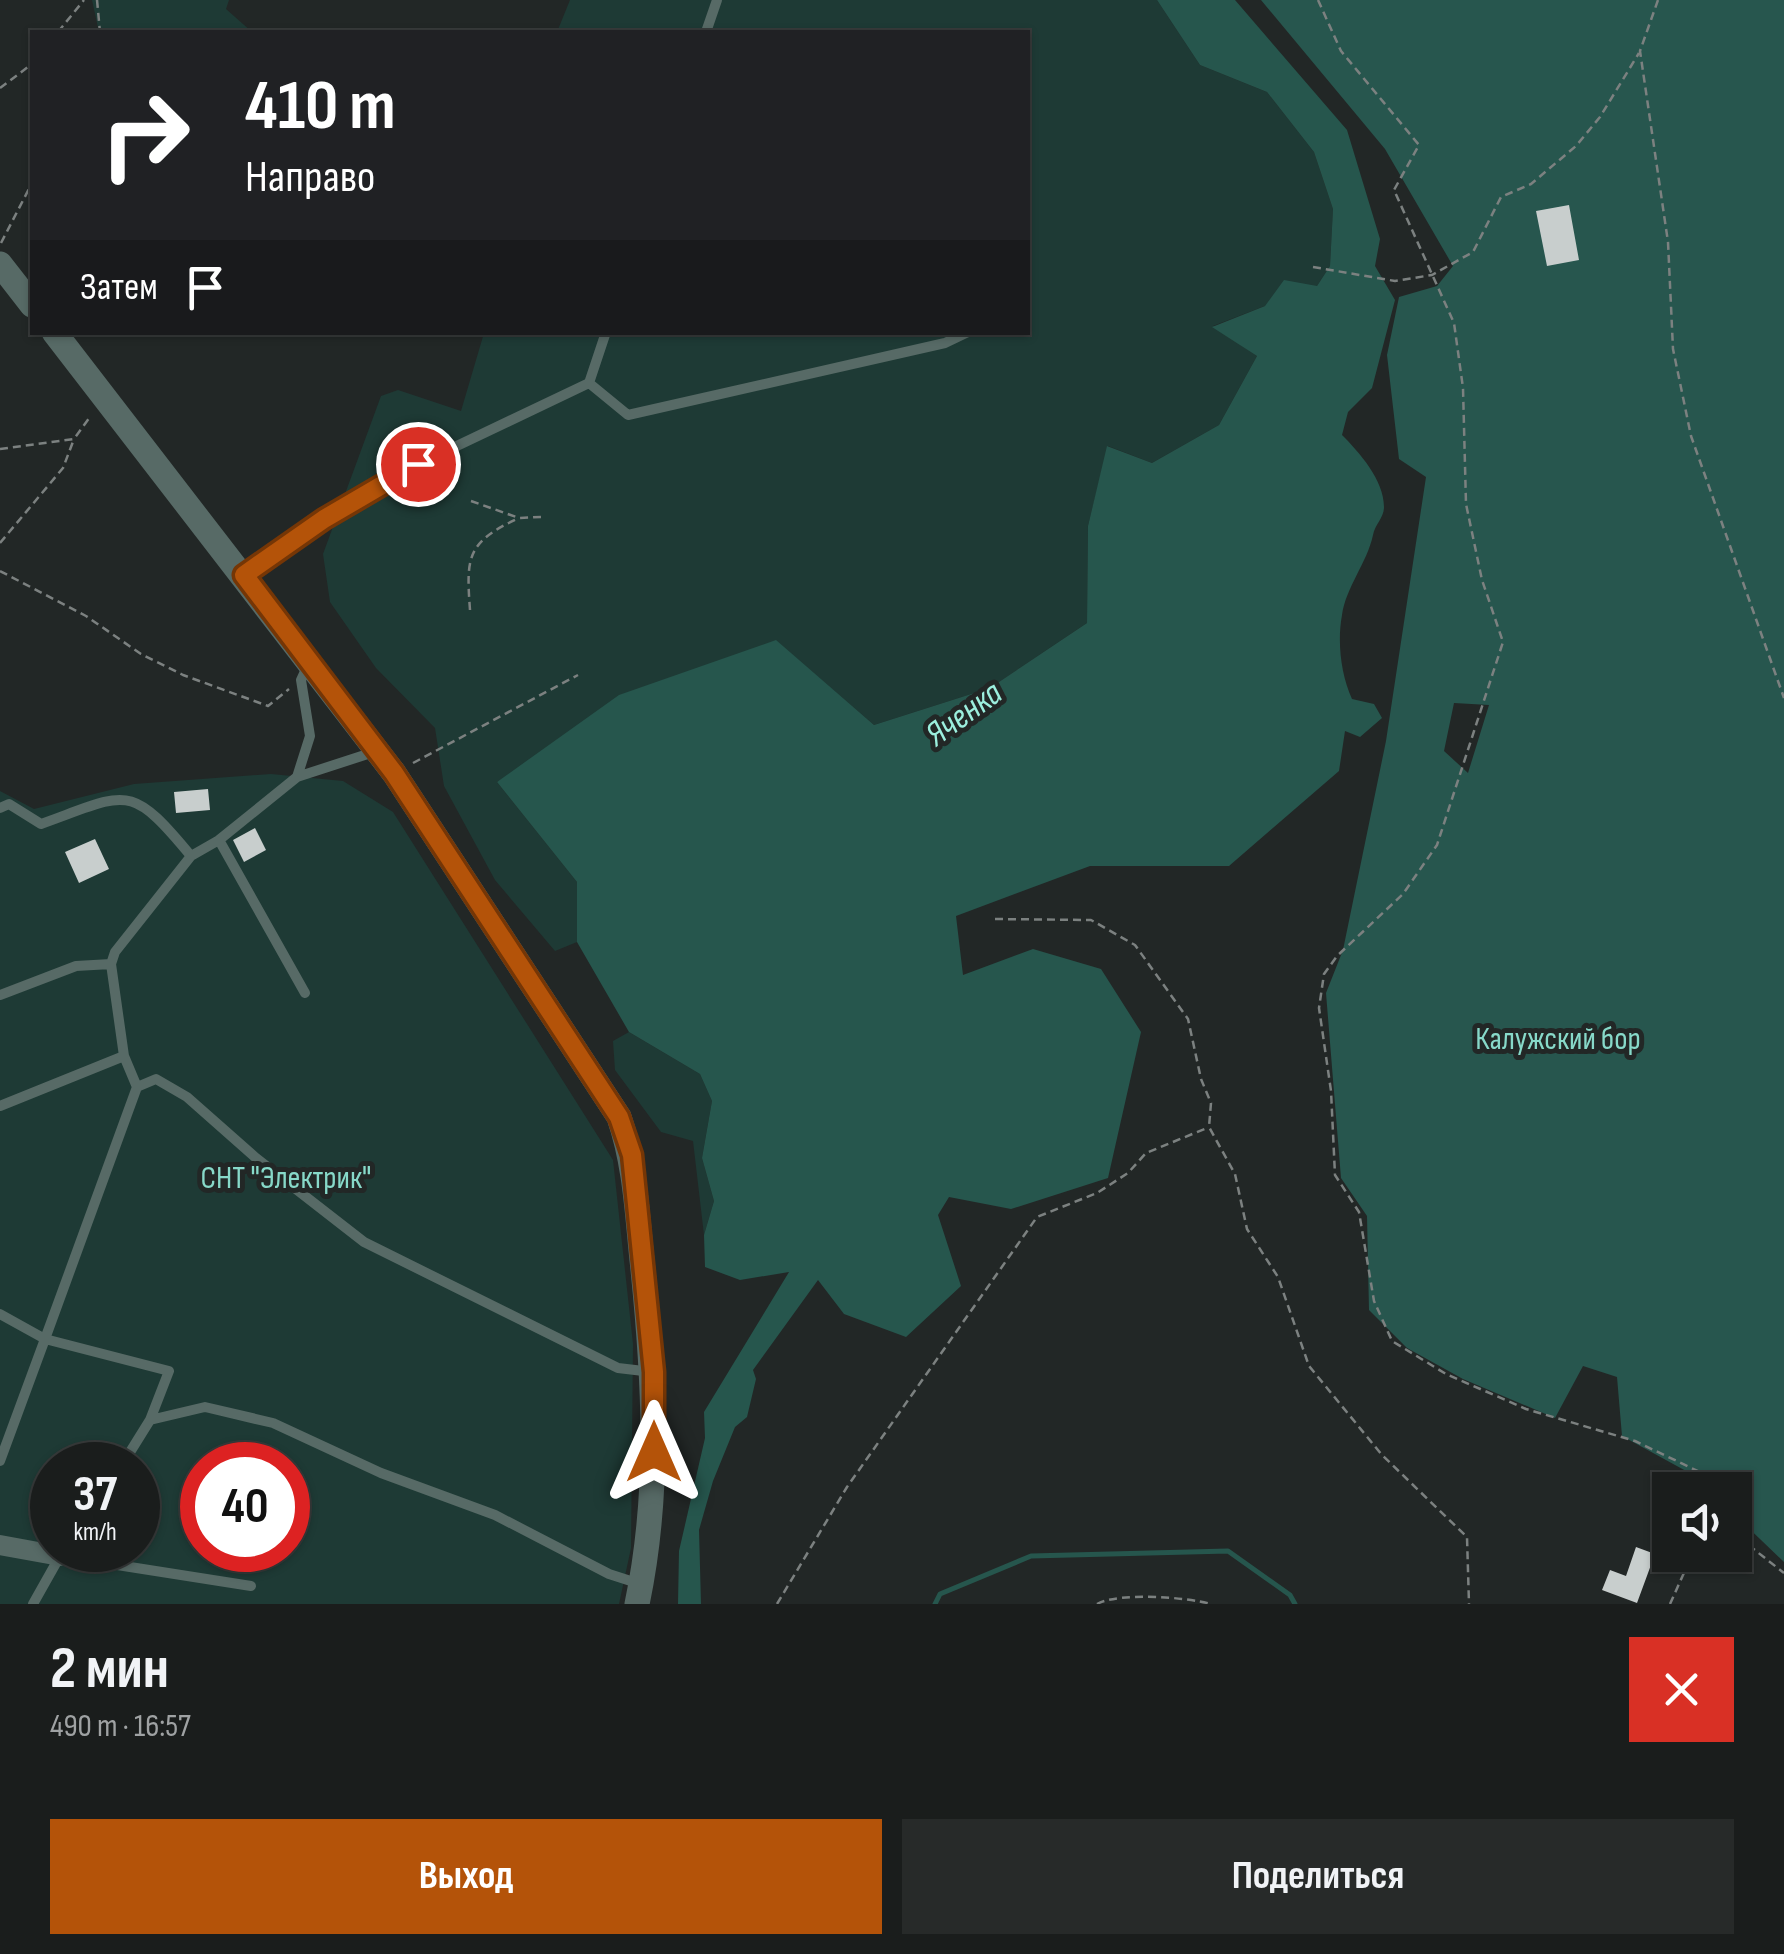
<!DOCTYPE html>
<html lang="ru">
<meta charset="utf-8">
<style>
body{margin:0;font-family:"Sofia Sans Condensed",sans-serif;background:#272a29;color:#f1f3f6;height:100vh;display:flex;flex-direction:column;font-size:38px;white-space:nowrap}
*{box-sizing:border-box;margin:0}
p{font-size:32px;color:#9fa2a3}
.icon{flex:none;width:55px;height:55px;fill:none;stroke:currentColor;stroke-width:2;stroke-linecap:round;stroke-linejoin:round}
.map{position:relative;height:1604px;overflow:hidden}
.side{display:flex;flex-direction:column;background:#1a1d1c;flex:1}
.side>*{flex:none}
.guide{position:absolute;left:30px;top:30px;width:1000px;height:305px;border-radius:0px;box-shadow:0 2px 8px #0004,0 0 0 2px #383b3b;background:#202124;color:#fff;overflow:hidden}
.fabs{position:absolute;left:1652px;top:1472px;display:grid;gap:20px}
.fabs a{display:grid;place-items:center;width:100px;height:100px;border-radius:0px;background:#1a1d1c;box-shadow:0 2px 8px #0004,0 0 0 2px #383b3b;font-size:50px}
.speed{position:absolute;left:30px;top:1442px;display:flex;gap:20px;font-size:50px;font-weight:700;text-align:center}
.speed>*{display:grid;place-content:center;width:130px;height:130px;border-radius:50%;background:#1a1d1c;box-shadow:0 2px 8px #0004,0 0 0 2px #383b3b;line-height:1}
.speed small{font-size:25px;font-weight:400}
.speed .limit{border:15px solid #d22;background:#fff;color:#111}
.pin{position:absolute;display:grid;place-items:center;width:85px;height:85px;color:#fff;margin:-42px;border:5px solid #fff;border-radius:50%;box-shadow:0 2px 10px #0007}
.me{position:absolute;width:110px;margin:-55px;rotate:0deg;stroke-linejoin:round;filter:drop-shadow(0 0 8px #0008)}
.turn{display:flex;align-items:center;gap:35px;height:210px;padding:0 50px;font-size:45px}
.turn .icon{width:130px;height:130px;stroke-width:2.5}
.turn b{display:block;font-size:70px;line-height:85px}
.then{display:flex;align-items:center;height:95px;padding:0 50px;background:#0003;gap:20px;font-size:38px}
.round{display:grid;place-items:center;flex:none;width:105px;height:105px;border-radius:0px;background:#272a29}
.head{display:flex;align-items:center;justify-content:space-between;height:170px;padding:0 50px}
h1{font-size:60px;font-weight:700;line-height:75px}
.button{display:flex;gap:20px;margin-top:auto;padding:20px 50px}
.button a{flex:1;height:115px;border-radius:0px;background:#b45309;color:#fff;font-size:40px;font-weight:700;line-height:115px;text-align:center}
.button a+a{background:#272a29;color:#f1f3f6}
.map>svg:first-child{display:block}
</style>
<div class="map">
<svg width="1784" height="1604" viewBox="0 0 1784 1604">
<rect width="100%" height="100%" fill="#222726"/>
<path fill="#1e3a35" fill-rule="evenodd" d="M92 0H229L226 9 252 32H99Z
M570 0H1157L1200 65 1267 92 1314 152 1333 209 1330 266 1317 286 1213 326 1257 356 1219 425 1152 463 1108 446 1088 526 1087 623 990 688 874 725 776 641 497 782 577 882V942L555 951 495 880 444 786 435 728 376 668 330 602 323 554 381 396 398 390 461 411 484 333 1028 332V32H557Z
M271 774 343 781 393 812 613 1160 633 1344 631 1548 619 1604H0V791L34 809 134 784ZM52 1465H138V1550H52ZM202 1465H288V1550H202Z
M629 1032 700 1074 712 1101 702 1158 714 1201 704 1235 693 1141 661 1132 615 1070 613 1041Z"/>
<path fill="#27564e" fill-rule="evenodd" d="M1261 0H1784V1562L1735 1515V1490H1709L1697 1477 1622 1436 1617 1377 1583 1366 1555 1418 1463 1379 1407 1348 1369 1310 1367 1216 1341 1178 1326 993 1343 950 1386 741 1426 477 1399 459 1387 355 1399 297 1437 286 1453 266 1385 149ZM1454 703 1489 705 1468 773 1444 751Z"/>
<path fill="#26564d" d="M1157 0H1235L1347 130 1380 239 1375 266 1395 300 1372 388 1348 412 1342 435C1359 452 1384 480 1384 507 1384 518 1375 524 1373 535 1367 563 1346 587 1342 615 1337 642 1341 675 1352 699L1374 704 1382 718 1360 737 1345 731 1339 771 1229 866H1090L956 916 963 975 1033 949 1101 969 1141 1032 1108 1178 1011 1209 949 1197 938 1215 961 1286 906 1337 844 1314 818 1280 753 1370 756 1379 747 1417 735 1427 713 1481 699 1530 701 1604H678L679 1551 705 1438 704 1412 789 1272 740 1280 705 1267 704 1235 714 1201 702 1158 712 1101 700 1074 629 1032 577 942V882L497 782 619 695 776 640 874 725 990 688 1087 623 1088 526 1107 446 1152 463 1219 425 1257 356 1212 327 1265 306 1284 280 1317 286 1330 266 1333 209 1314 152 1267 92 1200 65Z"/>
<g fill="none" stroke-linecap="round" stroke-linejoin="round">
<path stroke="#26564d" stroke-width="5" d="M935 1604 940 1594 1031 1556 1228 1551 1290 1595 1295 1604"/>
</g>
<path fill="#c8cecd" d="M1569 205 1579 260 1547 266 1536 211Z
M208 789 210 810 176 813 174 792Z
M255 828 266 850 244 862 233 840Z
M95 839 109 869 79 883 65 852Z
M1636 1547 1655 1554 1637 1603 1602 1590 1610 1570 1626 1576Z"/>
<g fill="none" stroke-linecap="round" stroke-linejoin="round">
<path stroke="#7c8180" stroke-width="2.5" stroke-dasharray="8 5" stroke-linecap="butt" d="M97 0 100 32
M1318 0 1341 51 1419 145 1394 190 1454 323 1463 388 1466 504 1482 580 1503 642 1437 845 1403 894 1337 956 1324 974 1319 1008 1331 1091 1335 1175 1359 1212 1374 1301 1392 1341 1446 1374 1526 1409 1635 1441 1706 1475 1711 1490
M1658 0 1640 51 1668 242 1673 349 1691 436 1784 698
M58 32 84 0
M0 88 32 64
M1 243 32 183
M1313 267 1395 281 1432 275 1473 252 1501 197 1531 184 1576 146 1600 117 1639 53
M0 449 74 439 90 417
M471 501 519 518 541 517
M0 543 63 468 74 439
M0 571 86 616 141 654 183 675 268 706 289 689
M470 610C466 556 467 542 519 518
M413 763 578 675
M995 919 1091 920 1135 945 1188 1019 1201 1079 1211 1103 1209 1127 1235 1174 1247 1229 1278 1277 1309 1366 1382 1455 1467 1537 1469 1604
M1735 1545 1751 1547 1784 1573
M777 1604 847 1487 1037 1217 1097 1193 1128 1173 1146 1153 1207 1128
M1097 1604C1119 1592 1186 1597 1211 1604
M1670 1604 1692 1555"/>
<path stroke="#576a66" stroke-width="10" d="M706 32 717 0
M589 383 606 332
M244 575 324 519 419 464 589 383 628 415 945 343 968 332
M297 777 310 736 301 680 307 667
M0 808 9 804 41 824C128 793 129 781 191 856
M219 840 297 777 377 751
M0 995 76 966 111 964
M137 1087 124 1056 111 964 115 952 191 856 219 840 305 993
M0 1106 124 1056
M0 1314 45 1339 137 1087 156 1079 187 1097 256 1158 364 1242 618 1368 652 1372
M0 1461 45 1339 169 1371 150 1420
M122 1465 150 1420 205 1407 273 1423 381 1473 495 1515 609 1574 640 1584
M33 1604 60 1556 251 1586"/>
<path stroke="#576a66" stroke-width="20" d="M0 1545 60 1556"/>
<path stroke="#576a66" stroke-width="25" d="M0 264 32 305
M54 332 394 773 619 1117C635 1164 637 1211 642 1260 654 1375 661 1490 637 1604"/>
</g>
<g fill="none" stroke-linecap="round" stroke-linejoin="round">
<defs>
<path id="route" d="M418 464 324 519 244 575 394 773 619 1117 632 1155 654 1372V1452"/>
</defs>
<use href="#route" stroke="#753606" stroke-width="25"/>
<use href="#route" stroke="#b45309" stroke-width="18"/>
</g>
<g text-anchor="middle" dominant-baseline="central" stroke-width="10" stroke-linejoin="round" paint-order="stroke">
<g font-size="32" fill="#87d9c9" stroke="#222726">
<text x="1558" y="1039">Калужский бор</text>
<text x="286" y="1178">СНТ "Электрик"</text>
</g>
<g font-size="35" font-style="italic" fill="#9cefde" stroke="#222726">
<text transform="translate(964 714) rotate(-36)">Яченка</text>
</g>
</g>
</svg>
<div class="fabs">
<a><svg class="icon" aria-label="sound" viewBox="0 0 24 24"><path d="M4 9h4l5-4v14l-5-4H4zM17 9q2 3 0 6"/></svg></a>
</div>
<div class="speed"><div>37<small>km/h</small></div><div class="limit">40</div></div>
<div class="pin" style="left:418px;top:464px;background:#d93025"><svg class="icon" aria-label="arrive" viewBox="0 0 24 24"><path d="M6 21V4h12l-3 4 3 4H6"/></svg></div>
<svg class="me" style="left:654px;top:1452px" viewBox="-20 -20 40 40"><path d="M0-17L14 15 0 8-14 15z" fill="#b45309" stroke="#fff" stroke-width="4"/></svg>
<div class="guide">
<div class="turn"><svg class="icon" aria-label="right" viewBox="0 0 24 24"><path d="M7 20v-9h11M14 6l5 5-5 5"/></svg><div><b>410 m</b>Направо</div></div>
<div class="then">Затем<svg class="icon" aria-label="arrive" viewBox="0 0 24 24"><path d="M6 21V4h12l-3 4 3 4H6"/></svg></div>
</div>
</div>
<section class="side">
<div class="head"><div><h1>2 мин</h1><p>490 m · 16:57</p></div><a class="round" style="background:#d93025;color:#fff"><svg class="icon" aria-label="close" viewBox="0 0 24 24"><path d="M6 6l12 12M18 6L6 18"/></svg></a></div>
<div class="button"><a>Выход</a><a>Поделиться</a></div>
</section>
